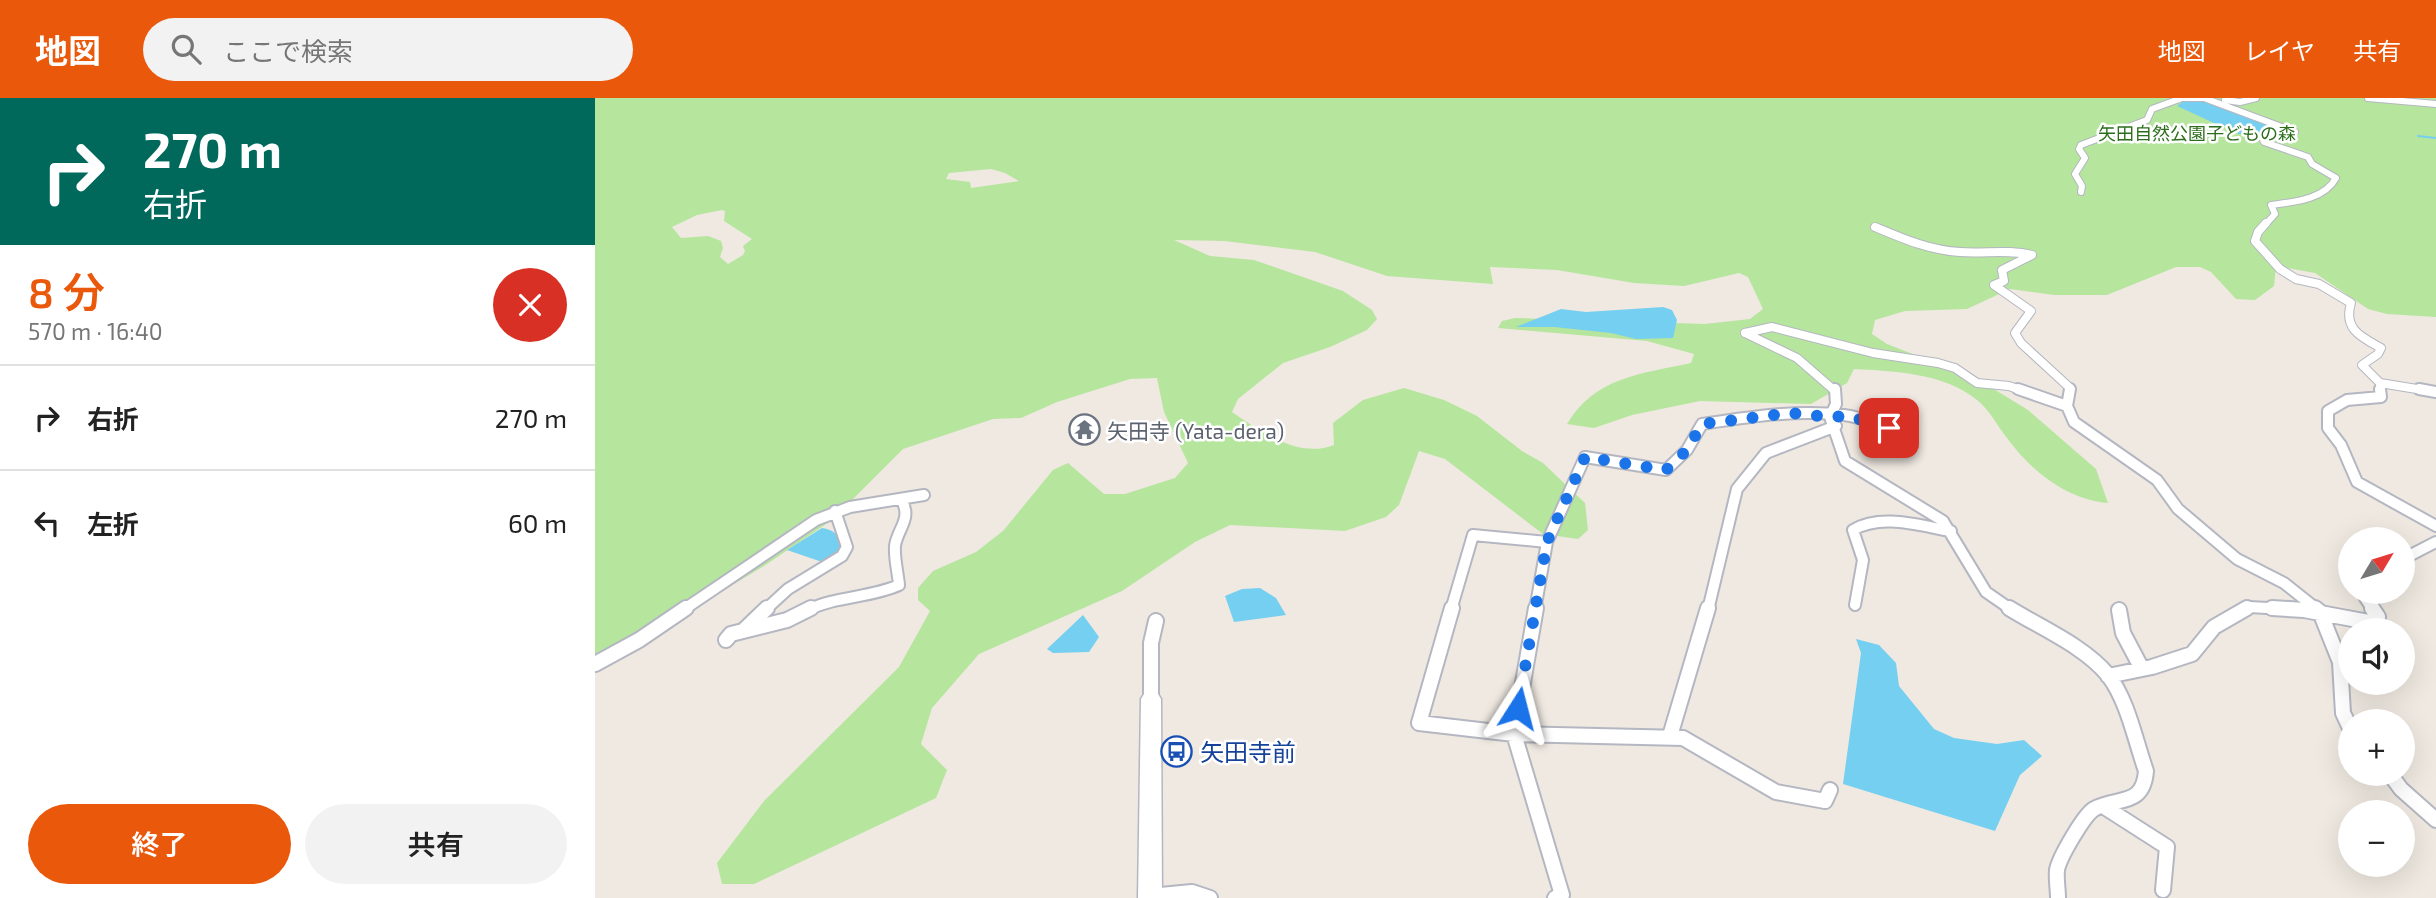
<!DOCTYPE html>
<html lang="ja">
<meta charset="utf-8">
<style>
body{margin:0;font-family:"Exo 2","Noto Sans JP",sans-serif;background:#f2f2f2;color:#222;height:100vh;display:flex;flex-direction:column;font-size:26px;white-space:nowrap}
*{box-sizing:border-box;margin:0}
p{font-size:23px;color:#767676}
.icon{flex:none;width:38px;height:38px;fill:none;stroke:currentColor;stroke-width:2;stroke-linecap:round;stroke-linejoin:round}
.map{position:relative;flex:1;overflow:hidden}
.panel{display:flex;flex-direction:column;background:#fff;width:595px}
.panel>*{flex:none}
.top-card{background:#00695c;color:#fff;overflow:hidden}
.needle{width:46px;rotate:52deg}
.controls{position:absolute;left:1743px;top:429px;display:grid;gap:14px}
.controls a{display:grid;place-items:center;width:77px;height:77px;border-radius:50%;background:#fff;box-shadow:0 7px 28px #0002;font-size:35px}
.pin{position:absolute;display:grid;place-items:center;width:60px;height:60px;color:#fff;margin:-30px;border-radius:14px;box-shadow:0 4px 10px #0006}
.me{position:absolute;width:77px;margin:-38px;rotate:9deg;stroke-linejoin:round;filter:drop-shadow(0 0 5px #0008)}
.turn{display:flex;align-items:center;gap:24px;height:147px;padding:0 28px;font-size:32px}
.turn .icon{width:91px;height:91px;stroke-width:2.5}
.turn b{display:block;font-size:49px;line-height:60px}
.round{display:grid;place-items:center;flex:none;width:74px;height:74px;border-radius:37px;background:#f2f2f2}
.head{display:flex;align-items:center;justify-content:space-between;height:119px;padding:0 28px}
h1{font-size:42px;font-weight:600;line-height:52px;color:#ea580c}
.primary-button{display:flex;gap:14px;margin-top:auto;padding:14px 28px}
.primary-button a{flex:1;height:80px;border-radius:42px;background:#ea580c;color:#fff;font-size:28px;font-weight:600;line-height:80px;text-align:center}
.primary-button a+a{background:#f2f2f2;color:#222}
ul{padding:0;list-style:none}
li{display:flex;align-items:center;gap:21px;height:105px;padding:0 28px;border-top:2px solid #e0e0e0}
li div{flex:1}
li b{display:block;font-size:26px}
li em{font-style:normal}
header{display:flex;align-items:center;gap:42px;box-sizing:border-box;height:98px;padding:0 35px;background:#ea580c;color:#fff}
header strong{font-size:33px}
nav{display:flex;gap:38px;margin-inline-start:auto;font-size:24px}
.search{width:490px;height:63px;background:#f2f2f2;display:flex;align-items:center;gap:18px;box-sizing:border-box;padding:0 24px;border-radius:38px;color:#767676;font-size:26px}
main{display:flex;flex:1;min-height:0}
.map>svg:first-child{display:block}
</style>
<header>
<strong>地図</strong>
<div class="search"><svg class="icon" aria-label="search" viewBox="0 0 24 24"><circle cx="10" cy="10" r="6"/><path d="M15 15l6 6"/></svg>ここで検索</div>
<nav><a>地図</a><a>レイヤ</a><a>共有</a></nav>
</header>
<main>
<section class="panel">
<div class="top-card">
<div class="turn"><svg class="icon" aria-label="right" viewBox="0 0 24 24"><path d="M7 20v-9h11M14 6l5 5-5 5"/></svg><div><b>270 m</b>右折</div></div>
</div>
<div class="head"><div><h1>8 分</h1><p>570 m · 16:40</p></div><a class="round" style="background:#d93025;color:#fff"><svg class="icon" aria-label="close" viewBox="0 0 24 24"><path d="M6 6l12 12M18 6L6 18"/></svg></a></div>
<ul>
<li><svg class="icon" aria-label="right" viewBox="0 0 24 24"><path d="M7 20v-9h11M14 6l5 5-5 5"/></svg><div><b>右折</b></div><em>270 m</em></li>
<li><svg class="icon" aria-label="left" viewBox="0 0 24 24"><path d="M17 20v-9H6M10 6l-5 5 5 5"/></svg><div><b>左折</b></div><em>60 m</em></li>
</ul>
<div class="primary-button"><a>終了</a><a>共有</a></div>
</section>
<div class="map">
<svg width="1841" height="800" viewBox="0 0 1841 800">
<rect width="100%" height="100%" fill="#efe9e1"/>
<path fill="#b6e59e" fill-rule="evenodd" d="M0 0H1841V219L1792 216 1773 211 1720 175 1681 168 1679 188 1660 202 1641 201 1616 174 1605 169H1581L1512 197H1459L1415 191 1372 211 1310 213 1280 222 1277 236 1292 246 1384 282 1433 312 1501 371 1513 405C1472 402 1435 372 1412 340 1403 329 1394 311 1382 302 1349 275 1299 273 1259 271L1252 285 1216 306 1105 303 1037 317 999 330 972 326C1001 278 1047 276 1096 265L1099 256 1052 243 903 230 907 223 920 220 1110 226 1155 221 1168 211 1153 179 1144 175 1089 188 1039 185 962 172 895 169 898 186 792 178 720 154 629 143 579 142 615 158 659 162 748 193 777 212 782 221 772 232 735 249 688 265 643 301 637 314C667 334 703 361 739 347L738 325 768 302 809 290 849 302 882 318 927 353 948 365 990 405 993 432 983 441 948 436 850 361 824 353 804 407 791 419 750 433 635 427 600 444 527 493 384 556 337 610 326 646 352 672 341 700 159 786H127L122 765 169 703 304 569 335 513 323 502V490L338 473 381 454 408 433 458 372 473 365 509 396H530L580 380 593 365 569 314 562 280 535 281 462 304 426 320 398 321 308 351 237 422 169 468 0 569ZM396 71 410 75 424 83 376 90 375 84 351 81 354 75ZM127 112 130 113 129 123 157 141 148 148 150 153 148 157 133 166 125 159 128 150 126 143 113 138 86 140 77 129 102 117Z"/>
<path fill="#75cff0" d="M1607 2 1677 29 1685 33 1643 36 1641 31 1619 25 1582 8 1589 3Z
M1068 209 1077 212 1082 222 1078 240 1041 241 1016 235 959 229H921L966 211 991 214Z
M227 430C238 431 247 439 248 449L230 465 192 452Z
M665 490 681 500 691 517 639 524 630 498 647 491Z
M488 517 504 539 494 554 458 555 452 551Z
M1261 541 1284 547 1301 565 1304 588 1339 631 1359 640 1402 646 1429 642 1447 658 1425 677 1400 733 1248 686 1266 555Z"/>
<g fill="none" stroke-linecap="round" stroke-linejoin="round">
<path stroke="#75cff0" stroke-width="2" d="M1823 38 1841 40"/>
<defs>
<path id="minor-far3" d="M1609 0 1700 34 1667 40 1669 44 1713 59 1717 66 1741 80C1729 102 1698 104 1676 107L1680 116 1670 127
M1773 0 1841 6
M1630 2 1645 4 1661 0
M1486 94 1487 88 1480 76 1490 60 1484 51 1486 47 1552 22 1557 11 1587 0H1611"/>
<path id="minor-far2" d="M1671 125 1663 134 1660 143 1685 171 1701 181 1724 186 1756 205C1748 231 1766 239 1786 250L1783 256 1767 267 1785 285 1786 293
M1280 129C1309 141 1334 152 1365 154 1389 156 1413 151 1437 157L1407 172 1409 183 1399 187 1436 213 1420 235 1426 245 1475 290V293
M1150 235 1177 229 1278 255 1343 265 1360 270 1382 285 1414 288 1428 293
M1150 235 1202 260 1240 293
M1785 285 1834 293"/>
<path id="minor-far1" d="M1423 291 1472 308
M1475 291 1472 308 1479 324 1562 382 1583 411 1642 461 1689 485 1723 512
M1785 291 1786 299 1752 302 1733 313V330L1746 347 1762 384 1841 428
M1824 291 1841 294
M1235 319 1241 306 1240 291
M1235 319 1250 363 1348 423 1391 494 1417 512
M1808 461 1841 444
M1774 494 1770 500 1778 512
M1260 507 1268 462 1258 432C1287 415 1325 428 1356 433
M88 512 221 422 255 409 329 397
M170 512 193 491 247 458 252 449 240 413
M213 512C241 498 275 500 304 487 303 475 299 460 300 448 302 431 318 421 306 401
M856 512 878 437 952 444
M940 512 952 444 990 359 1071 372 1092 352 1107 326C1153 319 1202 311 1249 317 1272 320 1294 331 1316 340
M1113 512 1142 391 1171 355 1241 328
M1649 512 1654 509 1709 512"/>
<path id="minor" d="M857 510 824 625 919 636 1088 640 1181 694 1230 703 1235 692
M941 510 919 636 967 797 960 800
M1414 510C1446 530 1489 548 1513 577 1533 603 1540 642 1551 673 1548 710 1522 698 1499 711 1489 717 1464 760 1462 772 1461 781 1463 791 1463 800
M1677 510 1709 512 1779 525 1783 519 1777 510
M1720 510 1725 514 1745 564 1748 615 1755 630
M1524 512 1528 535 1547 571
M148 533 172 510
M131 542 136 536 192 522 216 510
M0 566 44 542 91 510
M1513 578 1557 569 1597 556 1619 529 1652 510
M556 601V545L561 523
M1075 638 1113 510
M1795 676 1806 691 1841 722
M1508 708 1572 749 1568 792
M555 798 597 794 615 800"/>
<path id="secondary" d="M556 594 563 596 566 601 567 800H543L546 601 549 596Z"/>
</defs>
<use href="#minor-far3" stroke="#b4b7c1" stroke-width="8"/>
<use href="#minor-far2" stroke="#b4b7c1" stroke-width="10"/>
<use href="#minor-far1" stroke="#b4b7c1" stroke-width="14"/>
<use href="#minor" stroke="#b4b7c1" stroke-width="18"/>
<use href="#secondary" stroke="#b4b7c1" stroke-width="3"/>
<use href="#minor-far3" stroke="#fff" stroke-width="6"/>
<use href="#minor-far2" stroke="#fff" stroke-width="8"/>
<use href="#minor-far1" stroke="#fff" stroke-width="10"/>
<use href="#minor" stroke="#fff" stroke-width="14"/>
<use href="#secondary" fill="#fff" fill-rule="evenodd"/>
</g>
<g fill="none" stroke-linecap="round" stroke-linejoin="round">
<path stroke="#1a73e8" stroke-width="12" stroke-dasharray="0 21.6" d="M923 610 952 444 990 359 1071 372 1092 352 1107 326 1196 315 1235 319 1254 318 1294 330"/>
</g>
<defs>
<symbol id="temple-ring" viewBox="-11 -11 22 22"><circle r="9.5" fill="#fff" stroke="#6b7280" stroke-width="1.5"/><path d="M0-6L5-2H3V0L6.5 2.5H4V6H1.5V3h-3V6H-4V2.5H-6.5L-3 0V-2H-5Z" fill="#6b7280"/></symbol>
<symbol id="bus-ring" viewBox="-11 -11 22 22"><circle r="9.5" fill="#fff" stroke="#1a4fb4" stroke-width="1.5"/><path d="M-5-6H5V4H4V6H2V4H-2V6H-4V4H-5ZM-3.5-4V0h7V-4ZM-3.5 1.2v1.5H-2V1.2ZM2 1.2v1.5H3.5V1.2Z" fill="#1a4fb4"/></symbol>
</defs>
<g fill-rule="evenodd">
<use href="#temple-ring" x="472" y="314" width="35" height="35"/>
<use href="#bus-ring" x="564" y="636" width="35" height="35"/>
</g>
<g text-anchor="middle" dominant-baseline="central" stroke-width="5" stroke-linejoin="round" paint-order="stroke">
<g font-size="18" fill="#2c6e1b" stroke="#fff">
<text x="1602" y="35">矢田自然公園子どもの森</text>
</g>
<g font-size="21" fill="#5b616d" stroke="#fff" text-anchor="start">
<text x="512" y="332">矢田寺 (Yata-dera)</text>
</g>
<g font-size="24" fill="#164399" stroke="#fff" text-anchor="start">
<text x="605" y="653">矢田寺前</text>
</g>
</g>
</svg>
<div class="controls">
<a><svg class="needle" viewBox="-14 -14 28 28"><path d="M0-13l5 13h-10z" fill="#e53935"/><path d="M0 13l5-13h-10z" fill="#767676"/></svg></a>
<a><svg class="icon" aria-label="sound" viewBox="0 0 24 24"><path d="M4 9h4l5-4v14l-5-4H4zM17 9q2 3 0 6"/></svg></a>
<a>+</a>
<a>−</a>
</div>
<div class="pin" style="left:1294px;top:330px;background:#d93025"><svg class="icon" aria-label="arrive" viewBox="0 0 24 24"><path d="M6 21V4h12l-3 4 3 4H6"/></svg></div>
<svg class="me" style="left:923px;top:610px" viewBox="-20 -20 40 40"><path d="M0-17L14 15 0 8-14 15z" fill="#1a73e8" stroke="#fff" stroke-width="4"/></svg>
</div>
</main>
